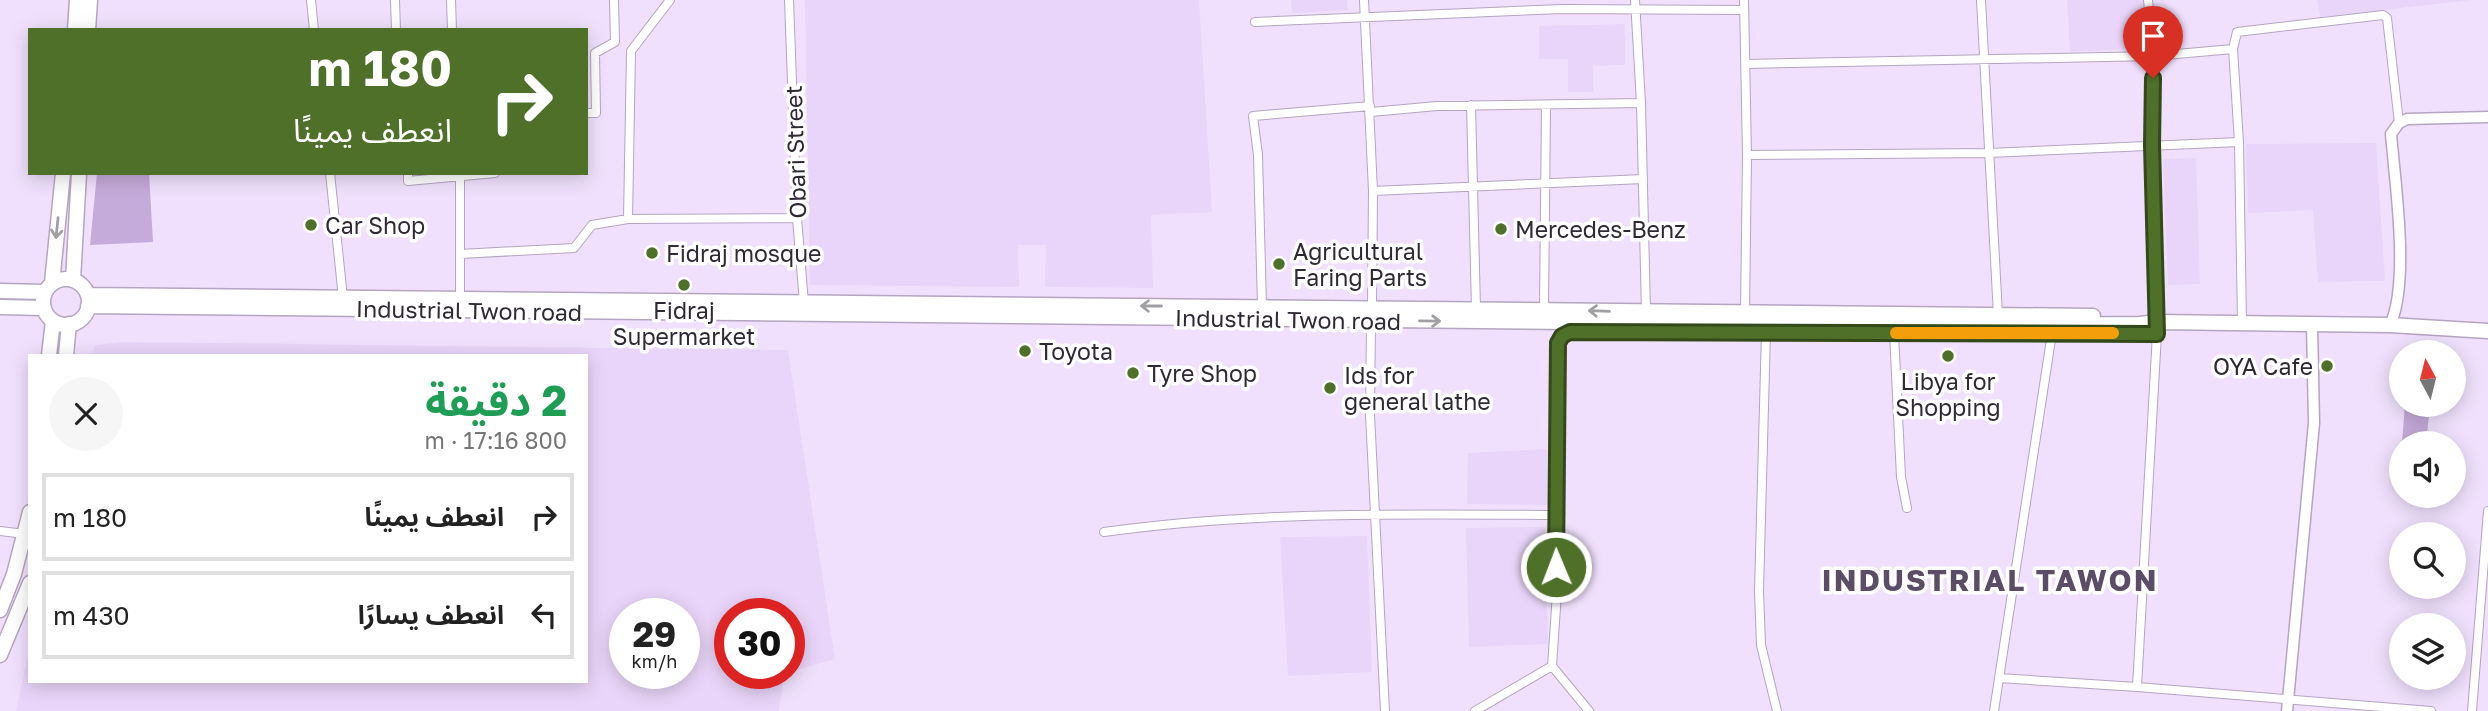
<!DOCTYPE html>
<html lang="ar">
<meta charset="utf-8">
<style>
body{margin:0;font-family:"Golos Text","Noto Sans Arabic",sans-serif;background:#f6f6f6;color:#222;direction:rtl;height:100vh;display:flex;flex-direction:column;font-size:26px;white-space:nowrap}
*{box-sizing:border-box;margin:0}
p{font-size:23px;color:#767676}
.icon{flex:none;width:38px;height:38px;fill:none;stroke:currentColor;stroke-width:2;stroke-linecap:round;stroke-linejoin:round}
.map{position:relative;flex:1;overflow:hidden;direction:ltr}
.side{position:absolute;left:28px;top:354px;width:560px;height:329px;display:flex;flex-direction:column;background:#fff;border-radius:0px;box-shadow:0 4px 18px #0003;direction:rtl}
.side>*{flex:none}
.banner{position:absolute;left:28px;top:28px;width:560px;height:147px;border-radius:0px;box-shadow:0 4px 18px #0003;direction:rtl;background:#4f7028;color:#fff;overflow:hidden}
.needle{width:46px;rotate:353deg}
.tools{position:absolute;left:2389px;top:340px;display:grid;gap:14px}
.tools a{display:grid;place-items:center;width:77px;height:77px;border-radius:50%;background:#fff;box-shadow:0 4px 18px #0003;font-size:35px}
.speed{position:absolute;left:609px;top:598px;display:flex;gap:14px;font-size:35px;font-weight:700;text-align:center}
.speed>*{display:grid;place-content:center;width:91px;height:91px;border-radius:50%;background:#fff;box-shadow:0 4px 18px #0003;line-height:1}
.speed small{font-size:18px;font-weight:400}
.speed .limit{border:10px solid #d22;background:#fff;color:#111}
.pin{position:absolute;display:grid;place-items:center;width:60px;height:60px;color:#fff;margin:-72px -30px;border-radius:50% 50% 50% 0;rotate:-45deg;box-shadow:0 0 7px #0007}
.pin .icon{rotate:45deg}
.me{position:absolute;width:77px;margin:-38px;rotate:359deg;stroke-linejoin:round;filter:drop-shadow(0 0 5px #0008)}
.turn{display:flex;align-items:center;gap:24px;height:147px;padding:0 21px;font-size:32px}
.turn .icon{width:91px;height:91px;stroke-width:2.5}
.turn b{display:block;font-size:49px;line-height:60px}
.round{display:grid;place-items:center;flex:none;width:74px;height:74px;border-radius:37px;background:#f6f6f6}
.overview{display:flex;align-items:center;justify-content:space-between;height:119px;padding:0 21px}
h1{font-size:42px;font-weight:700;line-height:52px;color:#1e9e55}
ul{padding:0;list-style:none}
li{display:flex;align-items:center;gap:21px;height:88px;margin:0 14px 10px;padding:0 7px;border:4px solid #e0e0e0;border-radius:0px}
li div{flex:1}
li b{display:block;font-size:26px}
li em{font-style:normal}
.map>svg:first-child{display:block}
</style>
<div class="map">
<svg width="2488" height="711" viewBox="0 0 2488 711">
<rect width="100%" height="100%" fill="#f0e0fd"/>
<path fill="#e9d5f9" fill-rule="evenodd" d="M805 0H1199L1212 212 1151 215 1153 288 1045 287 1046 245H1018L1019 287 810 285Z
M1291 0H1347L1348 10 1292 13Z
M2067 0H2144L2149 48 2070 52Z
M2317 0H2471L2321 17Z
M1625 24V65L1593 66V92H1568V59H1539V26Z
M2376 143 2385 281 2318 282 2313 210 2248 213 2246 144Z
M2196 158 2200 284 2168 285 2163 159Z
M124 342 788 350 835 659 789 672V614H730V674H784L779 711H16L30 646V681H586V355H92L95 345ZM684 614V674H625V614Z
M1547 449 1549 505 1467 504 1468 453Z
M1545 527 1548 644 1469 647 1466 528Z
M1367 536 1372 672 1288 676 1280 537Z"/>
<path fill="#c5abd9" d="M97 173H149L153 242 90 245Z
M2405 404 2430 405 2426 443H2402Z"/>
<g fill="none" stroke-linecap="round" stroke-linejoin="round">
<defs>
<path id="street" d="M311 0 314 30
M395 0 396 30
M451 0 452 30
M789 0 797 218 804 303
M1364 0 1373 191 1372 307
M1635 0 1641 103 1646 312
M1744 0 1747 155 1745 313
M1981 0 1998 315
M1255 22 1562 9 1744 10
M1746 64 2154 56 2233 49
M1471 105 1476 309
M1371 112 1437 106 1641 103
M586 113H596L595 53 615 42 614 0
M1747 155 1989 153 2239 142
M330 173 343 298
M408 173V181L495 173
M1373 191 1643 179
M628 219 797 218
M460 254 574 248 592 225 628 219 631 51 670 0
M460 299V173
M1262 306 1258 155 1253 116 1370 106
M1544 309 1546 106
M1371 320 1370 415 1385 711
M2242 323 2239 142 2233 49 2237 32 2383 15 2387 18 2399 123
M1766 332 1759 591 1761 645 1777 711
M1894 333 1901 477 1907 508
M0 531 25 534
M1104 532C1253 511 1405 514 1556 515
M1552 666 1589 711
M1999 678 2137 687 2431 711
M2137 687 2157 334 2152 145 2154 56 2148 0
M1475 711 1552 666 1557 593 1556 411 1558 343 1565 334H2157
M1994 711 2052 333
M2472 711 2488 511"/>
<path id="secondary" d="M2390 325C2410 282 2395 183 2391 134L2399 123 2407 119 2488 117
M2287 711 2314 423 2312 324"/>
<path id="highway" d="M75 30 77 0
M88 30 90 0
M43 302a23 23 0 1 1 46 0a23 23 0 1 1-46 0Z
M73 280 79 173
M52 283 63 173
M0 291 45 292
M88 295 2093 316
M88 306 1848 325 2140 324 2157 322 2390 325 2488 331
M0 307 43 308
M49 355 53 321
M66 355 69 324
M0 610 14 574 30 512
M0 655 30 583"/>
</defs>
<use href="#street" stroke="#b4a5c0" stroke-width="10"/>
<use href="#secondary" stroke="#b4a5c0" stroke-width="13"/>
<use href="#highway" stroke="#b4a5c0" stroke-width="17"/>
<use href="#street" stroke="#fff" stroke-width="8"/>
<use href="#secondary" stroke="#fff" stroke-width="10"/>
<use href="#highway" stroke="#fff" stroke-width="14"/>
</g>
<defs><path id="oneway-shaft" d="M-6 0H5M1.5-3L5.5 0L1.5 3" fill="none" stroke-width="1.6" stroke-linecap="round" stroke-linejoin="round" transform="scale(1.75)"/></defs>
<g stroke="#a19fa4">
<use href="#oneway-shaft" transform="translate(57 228) rotate(96)"/>
<use href="#oneway-shaft" transform="translate(1151 306) rotate(-180)"/>
<use href="#oneway-shaft" transform="translate(1599 311) rotate(-178)"/>
<use href="#oneway-shaft" transform="translate(1430 321) rotate(1)"/>
</g>
<g fill="none" stroke-linecap="round" stroke-linejoin="round">
<defs>
<path id="route" d="M1556 567 1558 343 1562 336 1570 332 2157 334 2152 145 2153 78"/>
</defs>
<use href="#route" stroke="#33491a" stroke-width="18"/>
<use href="#route" stroke="#4f7028" stroke-width="12"/>
<path stroke="#f59e0b" stroke-width="12" d="M1896 333H2113"/>
</g>
<g fill="#4f7028" stroke="#fff" stroke-width="2.5">
<circle cx="311" cy="225" r="7"/>
<circle cx="1501" cy="229" r="7"/>
<circle cx="652" cy="253" r="7"/>
<circle cx="1279" cy="264" r="7"/>
<circle cx="684" cy="285" r="7"/>
<circle cx="1025" cy="351" r="7"/>
<circle cx="1948" cy="356" r="7"/>
<circle cx="2327" cy="366" r="7"/>
<circle cx="1133" cy="373" r="7"/>
<circle cx="1330" cy="388" r="7"/>
</g>
<g text-anchor="middle" dominant-baseline="central" stroke-width="7" stroke-linejoin="round" paint-order="stroke">
<g font-size="23" fill="#2f2934" stroke="#fff">
<text transform="translate(795 152) rotate(-92)">Obari Street</text>
<text transform="translate(469 310) rotate(1)">Industrial Twon road</text>
<text transform="translate(1288 319) rotate(1)">Industrial Twon road</text>
</g>
<g font-size="23" fill="#2f2934" stroke="#fff" text-anchor="start">
<text x="325" y="225">Car Shop</text>
<text x="1515" y="229">Mercedes-Benz</text>
<text x="1293" y="251">Agricultural<tspan x="1293" dy="26">Faring Parts</tspan></text>
<text x="666" y="253">Fidraj mosque</text>
<text x="684" y="310" text-anchor="middle">Fidraj<tspan x="684" dy="26">Supermarket</tspan></text>
<text x="1039" y="351">Toyota</text>
<text x="2313" y="366" text-anchor="end">OYA Cafe</text>
<text x="1147" y="373">Tyre Shop</text>
<text x="1344" y="375">Ids for<tspan x="1344" dy="26">general lathe</tspan></text>
<text x="1948" y="381" text-anchor="middle">Libya for<tspan x="1948" dy="26">Shopping</tspan></text>
</g>
<g font-size="30" font-weight="bold" letter-spacing="2" fill="#5a4d65" stroke="#fff">
<text x="1990" y="580">INDUSTRIAL TAWON</text>
</g>
</g>
</svg>
<div class="tools">
<a><svg class="needle" viewBox="-14 -14 28 28"><path d="M0-13l5 13h-10z" fill="#e53935"/><path d="M0 13l5-13h-10z" fill="#767676"/></svg></a>
<a><svg class="icon" aria-label="sound" viewBox="0 0 24 24"><path d="M4 9h4l5-4v14l-5-4H4zM17 9q2 3 0 6"/></svg></a>
<a><svg class="icon" aria-label="search" viewBox="0 0 24 24"><circle cx="10" cy="10" r="6"/><path d="M15 15l6 6"/></svg></a>
<a><svg class="icon" aria-label="layers" viewBox="0 0 24 24"><path d="M12 4l9 5-9 5-9-5zM3 14l9 5 9-5"/></svg></a>
</div>
<div class="speed"><div>29<small>km/h</small></div><div class="limit">30</div></div>
<div class="pin" style="left:2153px;top:78px;background:#d93025"><svg class="icon" aria-label="arrive" viewBox="0 0 24 24"><path d="M6 21V4h12l-3 4 3 4H6"/></svg></div>
<svg class="me" style="left:1556px;top:567px" viewBox="-20 -20 40 40"><circle r="17" fill="#4f7028" stroke="#fff" stroke-width="3"/><path d="M0-11L8 9 0 5-8 9z" fill="#fff"/></svg>
<div class="banner">
<div class="turn"><svg class="icon" aria-label="right" viewBox="0 0 24 24"><path d="M7 20v-9h11M14 6l5 5-5 5"/></svg><div><b>180 m</b>انعطف يمينًا</div></div>
</div>
<section class="side">
<div class="overview"><div><h1>2 دقيقة</h1><p>800 m · 17:16</p></div><a class="round"><svg class="icon" aria-label="close" viewBox="0 0 24 24"><path d="M6 6l12 12M18 6L6 18"/></svg></a></div>
<ul>
<li><svg class="icon" aria-label="right" viewBox="0 0 24 24"><path d="M7 20v-9h11M14 6l5 5-5 5"/></svg><div><b>انعطف يمينًا</b></div><em>180 m</em></li>
<li><svg class="icon" aria-label="left" viewBox="0 0 24 24"><path d="M17 20v-9H6M10 6l-5 5 5 5"/></svg><div><b>انعطف يسارًا</b></div><em>430 m</em></li>
</ul>
</section>
</div>
